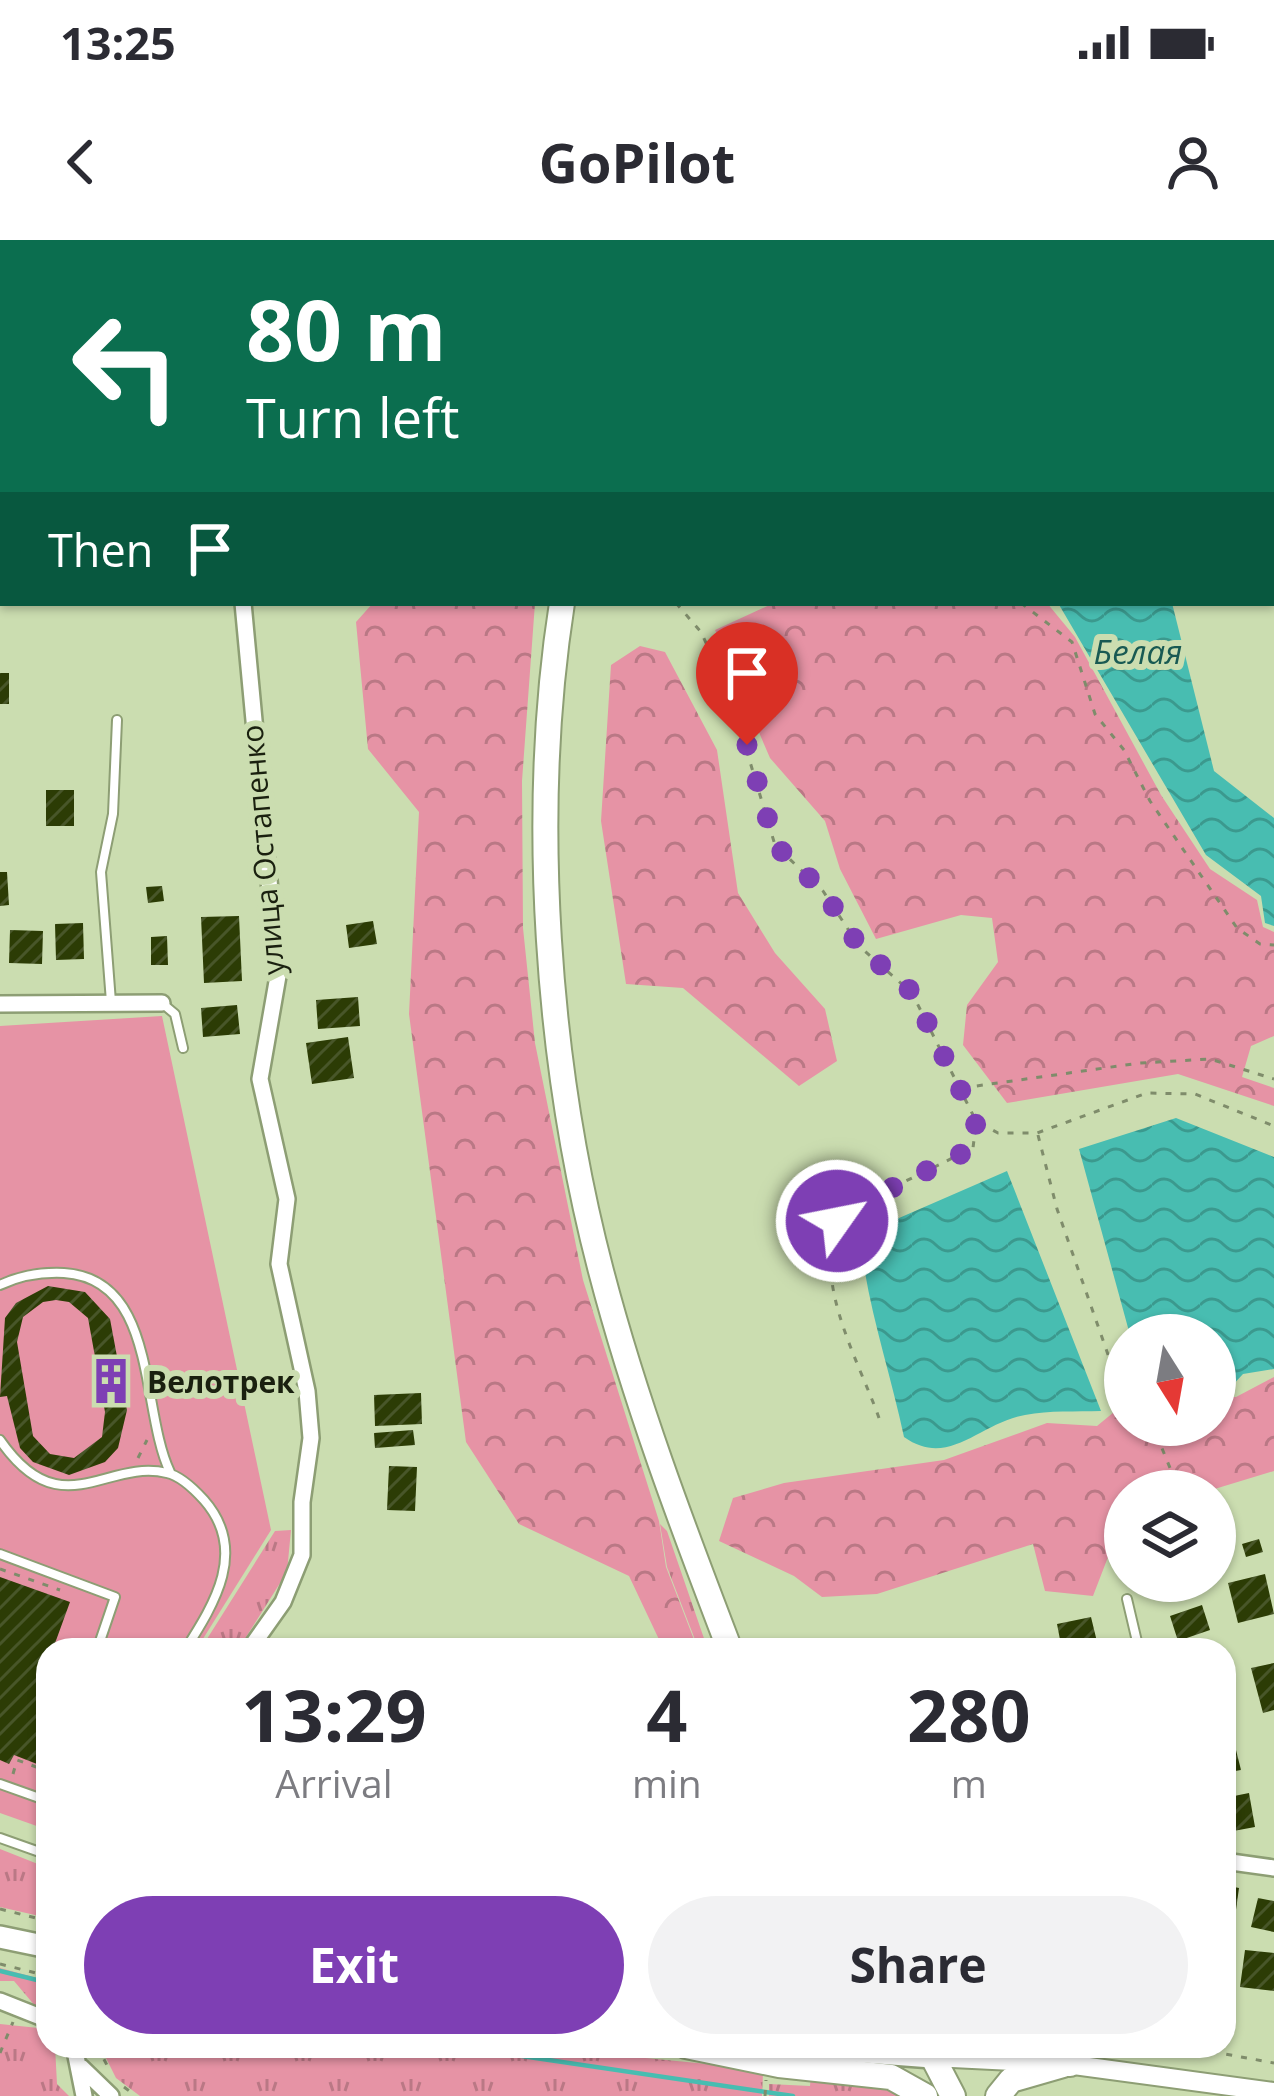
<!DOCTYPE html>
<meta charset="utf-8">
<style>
body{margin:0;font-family:"Open Sans",sans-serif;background:#f2f2f3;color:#2b2b33;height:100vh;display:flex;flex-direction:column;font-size:45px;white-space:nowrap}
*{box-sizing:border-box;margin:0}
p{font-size:39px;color:#7c7c81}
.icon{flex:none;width:66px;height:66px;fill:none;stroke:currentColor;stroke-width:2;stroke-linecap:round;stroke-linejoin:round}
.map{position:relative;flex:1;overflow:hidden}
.sheet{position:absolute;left:36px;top:1398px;width:1200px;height:420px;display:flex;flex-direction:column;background:#fff;border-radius:36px;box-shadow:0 3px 9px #0004}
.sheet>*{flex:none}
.banner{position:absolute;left:0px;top:0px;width:1275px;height:366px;box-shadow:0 3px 9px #0004;background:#0b6e4f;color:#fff;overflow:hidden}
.needle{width:78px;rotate:169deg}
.controls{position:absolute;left:1104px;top:1074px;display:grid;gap:24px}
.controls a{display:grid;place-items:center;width:132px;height:132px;border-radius:50%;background:#fff;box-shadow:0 3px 9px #0004;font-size:60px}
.pin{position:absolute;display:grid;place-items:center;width:102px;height:102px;color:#fff;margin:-123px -51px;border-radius:50% 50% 50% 0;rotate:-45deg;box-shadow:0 0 12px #0007}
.pin .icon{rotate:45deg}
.me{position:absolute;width:132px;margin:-66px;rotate:57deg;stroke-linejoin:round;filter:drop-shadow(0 0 9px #0008)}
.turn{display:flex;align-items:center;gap:42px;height:252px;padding:0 48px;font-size:54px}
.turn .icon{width:156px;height:156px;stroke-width:2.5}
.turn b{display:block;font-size:84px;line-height:102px}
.then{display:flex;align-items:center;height:114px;padding:0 48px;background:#0003;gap:24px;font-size:45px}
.eta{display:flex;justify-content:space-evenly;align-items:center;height:204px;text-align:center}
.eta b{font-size:72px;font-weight:700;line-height:84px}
.cta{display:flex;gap:24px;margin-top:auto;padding:24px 48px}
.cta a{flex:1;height:138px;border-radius:72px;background:#7e3fb4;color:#fff;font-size:48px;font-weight:700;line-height:138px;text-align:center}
.cta a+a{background:#f2f2f3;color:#2b2b33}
.status{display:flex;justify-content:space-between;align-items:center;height:84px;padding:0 60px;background:#fff;direction:ltr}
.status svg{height:33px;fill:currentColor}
header{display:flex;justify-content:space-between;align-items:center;height:156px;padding:0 48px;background:#fff;font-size:54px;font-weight:700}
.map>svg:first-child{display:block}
</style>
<div class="status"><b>13:25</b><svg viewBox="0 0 49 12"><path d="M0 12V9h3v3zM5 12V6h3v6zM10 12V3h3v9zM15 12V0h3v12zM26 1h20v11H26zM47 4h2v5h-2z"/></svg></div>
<header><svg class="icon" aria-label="back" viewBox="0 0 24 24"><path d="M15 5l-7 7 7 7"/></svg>GoPilot<svg class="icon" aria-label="person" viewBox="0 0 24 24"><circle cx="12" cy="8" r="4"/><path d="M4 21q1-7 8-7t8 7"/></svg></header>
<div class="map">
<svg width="1274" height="1856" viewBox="0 0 1274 1856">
<defs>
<pattern id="grass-tufts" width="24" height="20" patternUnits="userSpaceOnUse" patternTransform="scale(3)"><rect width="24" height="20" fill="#e693a5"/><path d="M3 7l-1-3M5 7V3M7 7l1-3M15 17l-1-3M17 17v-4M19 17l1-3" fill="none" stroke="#ba7885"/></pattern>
<pattern id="forest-crowns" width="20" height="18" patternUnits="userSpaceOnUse" patternTransform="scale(3)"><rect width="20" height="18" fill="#e693a5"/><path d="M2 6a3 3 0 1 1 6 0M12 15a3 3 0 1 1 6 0" fill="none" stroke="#ba7885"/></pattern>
<pattern id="garden-furrows" width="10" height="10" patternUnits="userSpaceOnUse" patternTransform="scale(3)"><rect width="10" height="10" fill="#e693a5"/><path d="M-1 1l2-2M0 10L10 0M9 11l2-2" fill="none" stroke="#ba7885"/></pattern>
<pattern id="water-waves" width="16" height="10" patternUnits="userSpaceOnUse" patternTransform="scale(3)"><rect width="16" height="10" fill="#48bdb1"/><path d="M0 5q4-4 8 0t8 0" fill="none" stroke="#3b998e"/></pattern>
<pattern id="building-hatch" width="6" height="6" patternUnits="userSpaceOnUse" patternTransform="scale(3)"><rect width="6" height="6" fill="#2c3c05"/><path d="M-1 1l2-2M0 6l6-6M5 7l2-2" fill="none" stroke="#485629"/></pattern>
</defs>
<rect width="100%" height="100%" fill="#cbddb0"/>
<path fill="url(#grass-tufts)" d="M660 1284 667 1291 708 1410H699L667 1327Z
M291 1290 287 1332 238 1410H200L275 1291Z
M0 1609 48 1628V1678L0 1667Z
M0 1728 48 1741V1771L36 1767 14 1741H0Z
M0 1784 48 1789V1806H55L57 1844 69 1856H0Z
M100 1806H522L801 1833H763L762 1856H140L116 1838Z
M811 1834 866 1837 912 1856H769V1844L810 1846Z"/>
<path fill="url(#forest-crowns)" d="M373 363H535L522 541 523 688 535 803 583 1040 659 1281 666 1327 698 1410H664L629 1336 519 1284 466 1202 409 774 419 572 368 509 356 382Z
M774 363H1047L1075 397 1161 555 1210 629 1257 660 1263 687 1274 692V796L1251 806 1242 837 1274 848V866L1178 834 1007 863 963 805 967 765 998 722 992 678 961 675 876 699 840 629 825 581 770 518 715 390Z
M640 406 665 412 717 510 738 653 775 713 825 769 837 821 799 846 683 748 626 744 601 581 611 425Z
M1274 1137V1231L1208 1251H1125V1273L1093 1356 1045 1351 1033 1304 877 1354 822 1357 794 1336 719 1301 733 1258 784 1243 944 1220 1047 1183 1097 1186 1125 1163V1185H1215V1157H1236Z"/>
<path fill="#e693a5" d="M162 776 271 1290 196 1410H48V1590L0 1573V786Z"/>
<path fill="url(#garden-furrows)" d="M0 0H370L3 3 0 84Z"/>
<path fill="url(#water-waves)" d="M773 0H1116L1119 3H775Z
M1058 363H1172L1214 531 1274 578V686L1265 683 1261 656 1206 615Z
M1176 878 1274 917V1129L1243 1134 1229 1149 1215 1147V1095H1130L1079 909Z
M1007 931 1101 1171C1076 1172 1050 1170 1025 1175 979 1183 949 1229 904 1197 890 1130 866 1063 860 995Z"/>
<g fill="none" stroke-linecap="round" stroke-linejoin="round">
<path stroke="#48bdb1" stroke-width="4.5" d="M0 1731 41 1741
M453 1806 793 1856"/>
<path stroke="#48bdb1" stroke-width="27" d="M1272 298 1274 301"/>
</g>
<path fill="url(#building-hatch)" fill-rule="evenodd" d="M0 433H9V464H0Z
M46 550H74V586H46Z
M0 632H7L9 665 0 666Z
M162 646 164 661 148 663 146 647Z
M239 676 242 741 204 743 201 677Z
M373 681 377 704 349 708 346 685Z
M83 683 84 719 56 720 55 684Z
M10 690 43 691 42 724 9 723Z
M167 696 168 725H151V697Z
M358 757 360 786 318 789 316 760Z
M237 765 240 794 203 797 201 768Z
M348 797 354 838 312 844 306 803Z
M48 1046 85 1052 110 1079 127 1170 118 1208 105 1222 69 1235 33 1222 20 1208 7 1156 0 1157 5 1078 16 1063ZM56 1060 69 1062 88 1078 105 1172 102 1197 74 1218 50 1214 33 1196 17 1102 23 1077 43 1062Z
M421 1153 422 1184 375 1186 374 1155Z
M413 1190 415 1205 375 1208 374 1193Z
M389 1226 417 1227 415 1271 387 1270Z
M1259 1299 1263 1312 1246 1317 1242 1304Z
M1265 1334 1274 1374 1238 1383 1228 1343Z
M0 1337 70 1362 54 1406 64 1410H48V1494L37 1524 14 1515 9 1524 0 1520Z
M1167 1341H1194L1196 1350 1171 1355Z
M1202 1365 1210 1390 1178 1401 1170 1376Z
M1091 1377 1099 1410H1062L1057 1384Z
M1274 1423V1470L1263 1473 1251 1428Z
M1234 1502 1241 1530 1224 1533V1504Z
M1249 1553 1255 1587 1228 1592 1224 1558Z
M1224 1645 1239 1648 1235 1677 1224 1675Z
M1258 1658 1274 1661V1692L1251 1687Z
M1245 1710 1274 1713V1751L1240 1747Z"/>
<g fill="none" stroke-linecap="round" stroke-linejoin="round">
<defs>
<path id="service" d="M111 762 101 632 113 574 117 480
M163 764 175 774 183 808
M0 1045C19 1036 42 1032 64 1033 158 1039 140 1169 170 1232
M0 1200C61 1288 106 1218 167 1233 181 1236 194 1249 204 1260 248 1310 215 1363 185 1410
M0 1314 115 1357 97 1410
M1127 1359 1139 1410
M0 1544 45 1560
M0 1598 48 1615"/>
<path id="minor" d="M1202 0 1206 3
M366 3 368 0
M1223 3 1225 0
M1272 63 1274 65
M0 84H3
M243 363 278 736 260 839 287 959 279 1024 307 1151 311 1198 302 1262V1315L283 1362 249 1410
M0 764 162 763
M1224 1621 1274 1628
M0 1761 48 1780
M74 1806 84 1856
M81 1827 111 1856"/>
<path id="tertiary" d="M932 1817 1013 1821
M1059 1823 1274 1852"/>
<path id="secondary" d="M0 1697 48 1707
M786 1806 932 1817"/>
<path id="primary" d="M656 3 658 0
M562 363C529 573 547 826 601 1031 635 1161 682 1285 730 1410
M686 1806 779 1825 891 1837 925 1856
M927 1806 953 1856
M984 1806 1070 1824
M998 1856 1011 1840 1063 1825"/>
</defs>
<use href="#service" stroke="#8d9e74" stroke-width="12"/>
<use href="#minor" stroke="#8d9e74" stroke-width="20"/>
<use href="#tertiary" stroke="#8d9e74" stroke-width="22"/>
<use href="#secondary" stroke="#8d9e74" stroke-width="26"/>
<use href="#primary" stroke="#8d9e74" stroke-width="28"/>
<path stroke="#7f8c6b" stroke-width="3" stroke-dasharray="6 9" stroke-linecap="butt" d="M715 0 716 3
M503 3 504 0
M676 363 701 392 729 452 775 605 823 651 859 706 912 753 976 881 998 893H1037L1147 853 1195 854 1274 886
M1021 363 1072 402 1095 474 1124 510 1150 561 1237 688 1260 704 1274 705
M962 848 1140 823 1210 819 1274 839
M1038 895 1057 969 1125 1163
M879 1178C859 1120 798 1017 853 967L973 908 976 883
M1144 1185 1159 1201 1177 1245
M138 1218 147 1200
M0 1329 60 1350
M59 1404 74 1410
M13 1534 17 1520 39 1528 48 1502
M0 1669 48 1681
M0 1724 48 1736
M97 1806 110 1831
M1182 1806 1274 1823
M0 1813 13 1782
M124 1847 136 1856
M765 1856 766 1840"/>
<use href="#service" stroke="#fff" stroke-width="8"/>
<use href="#minor" stroke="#fff" stroke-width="15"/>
<use href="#tertiary" stroke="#fff" stroke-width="18"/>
<use href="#secondary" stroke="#fff" stroke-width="21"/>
<use href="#primary" stroke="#fff" stroke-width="24"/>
</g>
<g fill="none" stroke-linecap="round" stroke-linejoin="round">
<path stroke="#7e3fb4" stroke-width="21" stroke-dasharray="0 37.8" d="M747 505 775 605 823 651 859 706 912 752 976 881 973 908 853 967 837 981"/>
</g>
<defs>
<symbol id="building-bare" viewBox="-9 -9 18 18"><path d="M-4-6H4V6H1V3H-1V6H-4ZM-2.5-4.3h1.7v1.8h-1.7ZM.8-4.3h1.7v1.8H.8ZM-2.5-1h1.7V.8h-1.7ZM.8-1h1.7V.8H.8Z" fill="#7e3fb4" stroke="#cbddb0" stroke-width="2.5" paint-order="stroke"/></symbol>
</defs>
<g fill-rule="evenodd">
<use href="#building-bare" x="78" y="1108" width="66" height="66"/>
</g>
<g text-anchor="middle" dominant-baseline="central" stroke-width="12" stroke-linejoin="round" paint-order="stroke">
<g font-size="30" fill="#1a200f" stroke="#cbddb0">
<text transform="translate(262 610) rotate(-95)">улица Остапенко</text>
</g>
<g font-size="30" font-weight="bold" fill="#1a200f" stroke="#cbddb0" text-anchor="start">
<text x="147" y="1141">Велотрек</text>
</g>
<g font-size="33" font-style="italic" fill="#195a53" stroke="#cbddb0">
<text x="1138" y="411">Белая</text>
</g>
</g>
</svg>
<div class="controls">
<a><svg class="needle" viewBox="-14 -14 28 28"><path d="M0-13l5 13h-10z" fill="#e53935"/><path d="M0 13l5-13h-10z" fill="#7c7c81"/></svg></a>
<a><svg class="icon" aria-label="layers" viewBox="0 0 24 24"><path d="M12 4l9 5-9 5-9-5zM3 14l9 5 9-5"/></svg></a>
</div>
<div class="pin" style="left:747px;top:505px;background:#d93025"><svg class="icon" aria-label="arrive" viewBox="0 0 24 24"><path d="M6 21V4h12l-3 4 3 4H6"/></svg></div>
<svg class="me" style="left:837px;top:981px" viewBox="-20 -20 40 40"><circle r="17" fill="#7e3fb4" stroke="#fff" stroke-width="3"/><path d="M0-11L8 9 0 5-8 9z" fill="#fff"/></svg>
<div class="banner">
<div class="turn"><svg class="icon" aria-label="left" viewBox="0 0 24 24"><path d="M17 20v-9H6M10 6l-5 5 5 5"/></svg><div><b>80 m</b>Turn left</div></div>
<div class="then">Then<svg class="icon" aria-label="arrive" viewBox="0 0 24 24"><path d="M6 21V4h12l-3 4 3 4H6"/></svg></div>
</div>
<section class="sheet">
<div class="eta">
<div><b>13:29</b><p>Arrival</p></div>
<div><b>4</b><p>min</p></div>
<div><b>280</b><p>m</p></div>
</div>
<div class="cta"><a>Exit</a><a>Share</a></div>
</section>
</div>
